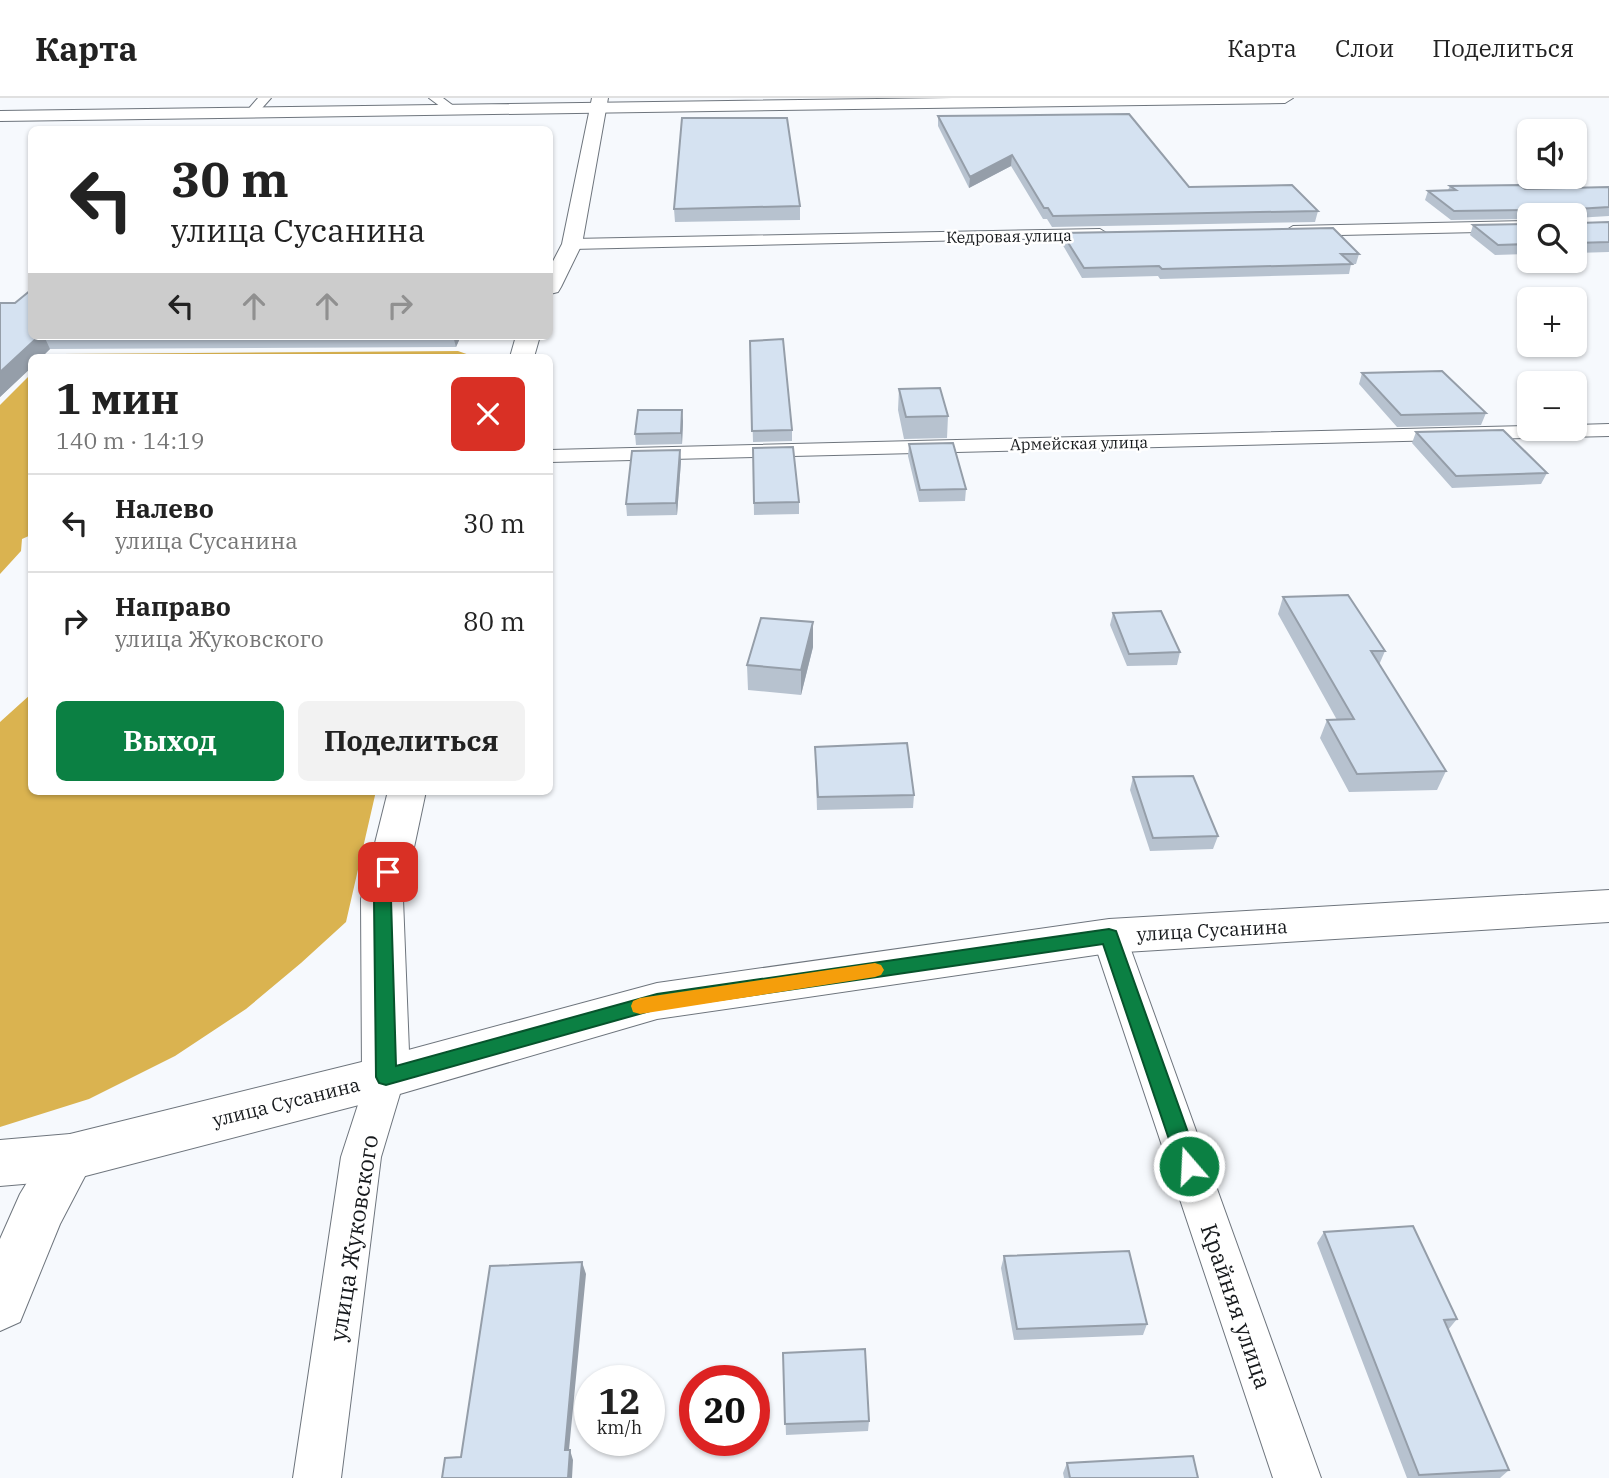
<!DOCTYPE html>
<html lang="ru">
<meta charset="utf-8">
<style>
body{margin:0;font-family:"IBM Plex Serif",serif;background:#f2f2f2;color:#222;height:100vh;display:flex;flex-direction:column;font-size:26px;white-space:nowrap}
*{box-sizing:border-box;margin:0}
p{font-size:23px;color:#767676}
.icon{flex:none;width:38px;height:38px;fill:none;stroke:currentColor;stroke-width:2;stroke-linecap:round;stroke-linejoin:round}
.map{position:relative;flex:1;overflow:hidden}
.drawer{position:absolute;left:28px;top:256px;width:525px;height:441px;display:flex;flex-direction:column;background:#fff;border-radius:10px;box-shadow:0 2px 5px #0004}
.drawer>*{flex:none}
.top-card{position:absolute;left:28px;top:28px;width:525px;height:214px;border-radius:10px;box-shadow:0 2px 5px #0004;background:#fff;color:#222;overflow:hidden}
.buttons{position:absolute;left:1517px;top:21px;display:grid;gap:14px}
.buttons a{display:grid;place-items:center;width:70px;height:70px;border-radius:10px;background:#fff;box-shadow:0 2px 5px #0004;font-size:35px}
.speed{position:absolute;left:574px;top:1267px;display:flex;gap:14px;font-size:35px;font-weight:700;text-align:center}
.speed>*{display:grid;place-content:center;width:91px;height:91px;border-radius:50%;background:#fff;box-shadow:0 2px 5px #0004;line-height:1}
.speed small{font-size:18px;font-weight:400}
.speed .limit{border:10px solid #d22;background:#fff;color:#111}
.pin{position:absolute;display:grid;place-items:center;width:60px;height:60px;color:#fff;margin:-30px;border-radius:14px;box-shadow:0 4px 10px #0006}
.me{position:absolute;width:77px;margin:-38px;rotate:341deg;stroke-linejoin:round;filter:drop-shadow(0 0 5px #0008)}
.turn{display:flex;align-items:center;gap:24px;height:147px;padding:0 28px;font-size:32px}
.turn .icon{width:91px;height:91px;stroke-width:2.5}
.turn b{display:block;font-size:49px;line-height:60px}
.lanes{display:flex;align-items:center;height:66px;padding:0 28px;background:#0003;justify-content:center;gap:35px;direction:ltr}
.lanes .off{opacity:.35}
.round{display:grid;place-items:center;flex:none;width:74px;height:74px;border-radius:10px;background:#f2f2f2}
.summary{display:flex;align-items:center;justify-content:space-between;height:119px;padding:0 28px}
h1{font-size:42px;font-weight:700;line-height:52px}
.action{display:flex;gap:14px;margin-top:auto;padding:14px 28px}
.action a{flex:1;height:80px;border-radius:10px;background:#0b8043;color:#fff;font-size:28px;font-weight:700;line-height:80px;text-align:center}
.action a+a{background:#f2f2f2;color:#222}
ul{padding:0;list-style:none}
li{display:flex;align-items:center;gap:21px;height:98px;padding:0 28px;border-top:2px solid #e0e0e0}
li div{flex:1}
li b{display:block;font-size:26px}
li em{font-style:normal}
header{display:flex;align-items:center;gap:42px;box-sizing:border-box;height:98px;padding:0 35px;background:#fff;border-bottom:2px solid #e0e0e0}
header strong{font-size:33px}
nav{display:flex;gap:38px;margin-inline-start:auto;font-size:24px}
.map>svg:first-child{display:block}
</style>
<header>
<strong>Карта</strong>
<nav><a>Карта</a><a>Слои</a><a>Поделиться</a></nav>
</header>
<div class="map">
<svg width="1609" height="1380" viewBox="0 0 1609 1380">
<rect width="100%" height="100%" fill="#f6f9fd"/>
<path fill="#dab350" d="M458 253 475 259H55L62 256Z
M31 276V437L22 441 21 453 0 476V307Z
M31 596 32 693H376L346 824 301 865 246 911 175 958 89 1001 0 1029V624Z"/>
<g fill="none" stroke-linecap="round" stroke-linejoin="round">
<defs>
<path id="service" d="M258 0H271L255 18H247L245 15Z
M429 0H443L459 12 449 15Z
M1530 123V133L1293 138 1285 133 1293 128Z
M1100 131 1108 136 1105 139 572 151 564 146 572 141Z
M1609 326V338L550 364V352L1530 328V331H1575V327Z
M1109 825 1121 829 1126 838 1321 1380H1273L1092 838 1097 829Z
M386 963 399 968 405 979 381 1059 341 1380H293L341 1059 367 979 373 968Z"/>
<path id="minor" d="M592 0H608L582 146 561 189 558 194 550 196V169L562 146Z
M516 238H540L534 259H510Z
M388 693H426L403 801 410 979 403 994 386 1000 369 994 362 979 361 801Z
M70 1036 88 1043 95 1059 60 1126 20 1224 0 1233V1141L20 1096 52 1043Z"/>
<path id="tertiary" d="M952 0H1293L1285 5 0 23V13Z
M1609 792V824L1109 855 657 921 386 1000 70 1082 0 1088V1042L70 1036 386 958 657 885 1109 821Z"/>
</defs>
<use href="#service" stroke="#6e757d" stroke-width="2"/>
<use href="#minor" stroke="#6e757d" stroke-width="2"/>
<use href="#tertiary" stroke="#6e757d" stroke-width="2"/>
<use href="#service" fill="#fff" fill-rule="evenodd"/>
<use href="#minor" fill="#fff" fill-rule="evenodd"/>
<use href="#tertiary" fill="#fff" fill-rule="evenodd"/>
</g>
<path fill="#b7c2cf" d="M938 18 1189 89 1318 113 1315 124 1052 129 1047 121H1043L1011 68 969 90 938 28Z
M1450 88 1525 91 1609 89V118L1576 120V123L1579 125 1609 124V154L1575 155V117H1530V121L1451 122 1425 102 1428 93 1448 92Z
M800 108V122L675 124 674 111Z
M1530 126V156L1495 157 1470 137 1473 127Z
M1062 135 1359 156 1356 166H1351L1349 176 1160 181 1158 178 1082 180 1061 144Z
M0 205 32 238H461L456 249 50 251 0 299Z
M750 243 792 332V343L753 344Z
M1362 275 1486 315 1481 327 1397 329 1359 286Z
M899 291 948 318 947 340 904 341 898 312Z
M683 323 682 346 636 347 635 336Z
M1416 334 1547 375 1541 386 1452 390 1412 345Z
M909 346 966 391 965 403 919 404 908 358Z
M753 350 799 404V416L754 417Z
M681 363 677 417 627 418 626 406Z
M1283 499 1385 553 1379 567 1446 673 1437 692 1349 694 1320 640 1327 622H1337L1278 516Z
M1113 515 1180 554 1177 567 1127 568 1110 527Z
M813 524V549L801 597 748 592 747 567Z
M815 649 914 697 913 710 817 712Z
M1133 679 1218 738 1213 751 1150 753 1130 692Z
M1324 1134 1457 1221 1448 1232 1509 1372 1500 1380H1407L1317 1145Z
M1004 1158 1147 1226 1143 1237 1014 1242 1001 1170Z
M783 1255 869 1323 868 1333 786 1337Z
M1067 1365 1198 1380H1064L1063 1375Z"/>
<path fill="#959ea9" d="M1012 57 1011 68 969 90 970 79Z
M39 238H44L50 251 42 259H32V269L0 299V274Z
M453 238H461L456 249Z
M682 312 683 323 682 346 681 335Z
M680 352 681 363 677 417 676 405Z
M813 524V549L801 597V572Z
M582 1164 586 1176 568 1362 565 1352Z
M570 1352 573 1362 572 1380H568Z"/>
<path fill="#d5e2f1" stroke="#959ea9" stroke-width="2" d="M1129 16 1189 89 1292 87 1318 113 1053 118 1048 110H1044L1012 57 970 79 938 18Z
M682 20H787L800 108 674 111Z
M1519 87 1525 91 1609 89V109L1577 111 1576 123 1579 125 1609 124V144L1575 145V117H1536L1535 112 1454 113 1428 93 1456 92 1450 88Z
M1530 126V146L1498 147 1473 127Z
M1333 130 1359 156H1341L1352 166 1162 171 1159 168 1084 170 1062 135Z
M32 191V238H39L0 274V205H15Z
M783 241 792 332 752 333 750 243Z
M1442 273 1486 315 1401 317 1362 275Z
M940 290 948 318 906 319 899 291Z
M638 312H682L681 335 635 336Z
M1503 332 1547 375 1456 378 1416 334Z
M953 345 966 391 920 392 909 346Z
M793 349 799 404 754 405 753 350Z
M680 352 676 405 626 406 632 353Z
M1348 497 1385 553H1371L1446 673 1357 676 1327 622 1354 621 1283 499Z
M1161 513 1180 554 1129 556 1113 515Z
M761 520 813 524 801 572 747 567Z
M907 645 914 697 818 699 815 649Z
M1193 678 1218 738 1153 740 1133 679Z
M1413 1128 1457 1221 1444 1222 1509 1372 1419 1377 1324 1134Z
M1129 1153 1147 1226 1017 1231 1004 1158Z
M582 1164 565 1352H570L568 1380H442L445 1360 461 1359 490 1168Z
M865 1251 869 1323 785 1326 783 1255Z
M1193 1358 1198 1380H1070L1067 1365Z"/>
<path fill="#0b8043" stroke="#07532c" stroke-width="2" d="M388 768 397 774 391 801 396 968 657 896 1109 831 1116 833 1200 1068 1196 1075 1189 1078 1181 1075 1178 1068 1103 846 657 911 386 987 379 985 376 979 374 801 380 774Z"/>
<path fill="#f59e0b" d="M875 865 881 867 884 872 881 877 875 879 640 916 633 914 631 908 633 903 640 900Z"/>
<g text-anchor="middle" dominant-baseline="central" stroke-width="5" stroke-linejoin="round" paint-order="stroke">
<g font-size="16" fill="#16191c" stroke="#fff">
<text transform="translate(1009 138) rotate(-1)">Кедровая улица</text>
<text transform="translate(1079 345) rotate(-1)">Армейская улица</text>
</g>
<g font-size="19" fill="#16191c" stroke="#fff">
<text transform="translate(1212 832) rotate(-3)">улица Сусанина</text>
<text transform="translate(286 1004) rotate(-14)">улица Сусанина</text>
</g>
<g font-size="23" fill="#16191c" stroke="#fff">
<text transform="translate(353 1140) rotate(-81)">улица Жуковского</text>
<text transform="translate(1237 1208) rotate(71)">Крайняя улица</text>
</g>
</g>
</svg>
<div class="buttons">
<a><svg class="icon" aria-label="sound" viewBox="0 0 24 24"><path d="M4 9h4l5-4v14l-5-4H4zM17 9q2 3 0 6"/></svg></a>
<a><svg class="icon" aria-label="search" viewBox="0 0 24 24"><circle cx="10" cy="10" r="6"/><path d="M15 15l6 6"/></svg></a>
<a>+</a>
<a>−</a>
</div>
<div class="speed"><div>12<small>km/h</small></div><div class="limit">20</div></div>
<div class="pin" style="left:388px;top:774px;background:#d93025"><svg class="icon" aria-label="arrive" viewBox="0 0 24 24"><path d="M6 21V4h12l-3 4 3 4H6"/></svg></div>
<svg class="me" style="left:1189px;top:1068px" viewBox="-20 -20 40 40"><circle r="17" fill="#0b8043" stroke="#fff" stroke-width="3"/><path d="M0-11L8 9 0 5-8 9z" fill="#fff"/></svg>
<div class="top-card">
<div class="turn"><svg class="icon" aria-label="left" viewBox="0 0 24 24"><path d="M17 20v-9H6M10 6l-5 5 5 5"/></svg><div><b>30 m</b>улица Сусанина</div></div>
<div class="lanes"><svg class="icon" aria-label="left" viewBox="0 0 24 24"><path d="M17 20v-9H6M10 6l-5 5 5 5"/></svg><svg class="icon off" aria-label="ahead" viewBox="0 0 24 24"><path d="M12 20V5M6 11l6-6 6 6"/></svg><svg class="icon off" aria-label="ahead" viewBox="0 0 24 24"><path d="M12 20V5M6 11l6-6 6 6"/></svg><svg class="icon off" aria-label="right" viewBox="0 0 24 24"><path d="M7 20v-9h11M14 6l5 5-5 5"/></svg></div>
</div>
<section class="drawer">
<div class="summary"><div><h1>1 мин</h1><p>140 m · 14:19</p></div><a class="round" style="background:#d93025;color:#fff"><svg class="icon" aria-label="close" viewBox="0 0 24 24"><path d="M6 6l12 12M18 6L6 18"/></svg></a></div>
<ul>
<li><svg class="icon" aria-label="left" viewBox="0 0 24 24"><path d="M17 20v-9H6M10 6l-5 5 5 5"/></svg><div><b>Налево</b><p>улица Сусанина</p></div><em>30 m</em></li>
<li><svg class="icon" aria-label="right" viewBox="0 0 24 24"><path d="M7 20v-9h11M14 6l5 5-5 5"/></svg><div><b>Направо</b><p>улица Жуковского</p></div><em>80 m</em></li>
</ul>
<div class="action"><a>Выход</a><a>Поделиться</a></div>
</section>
</div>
